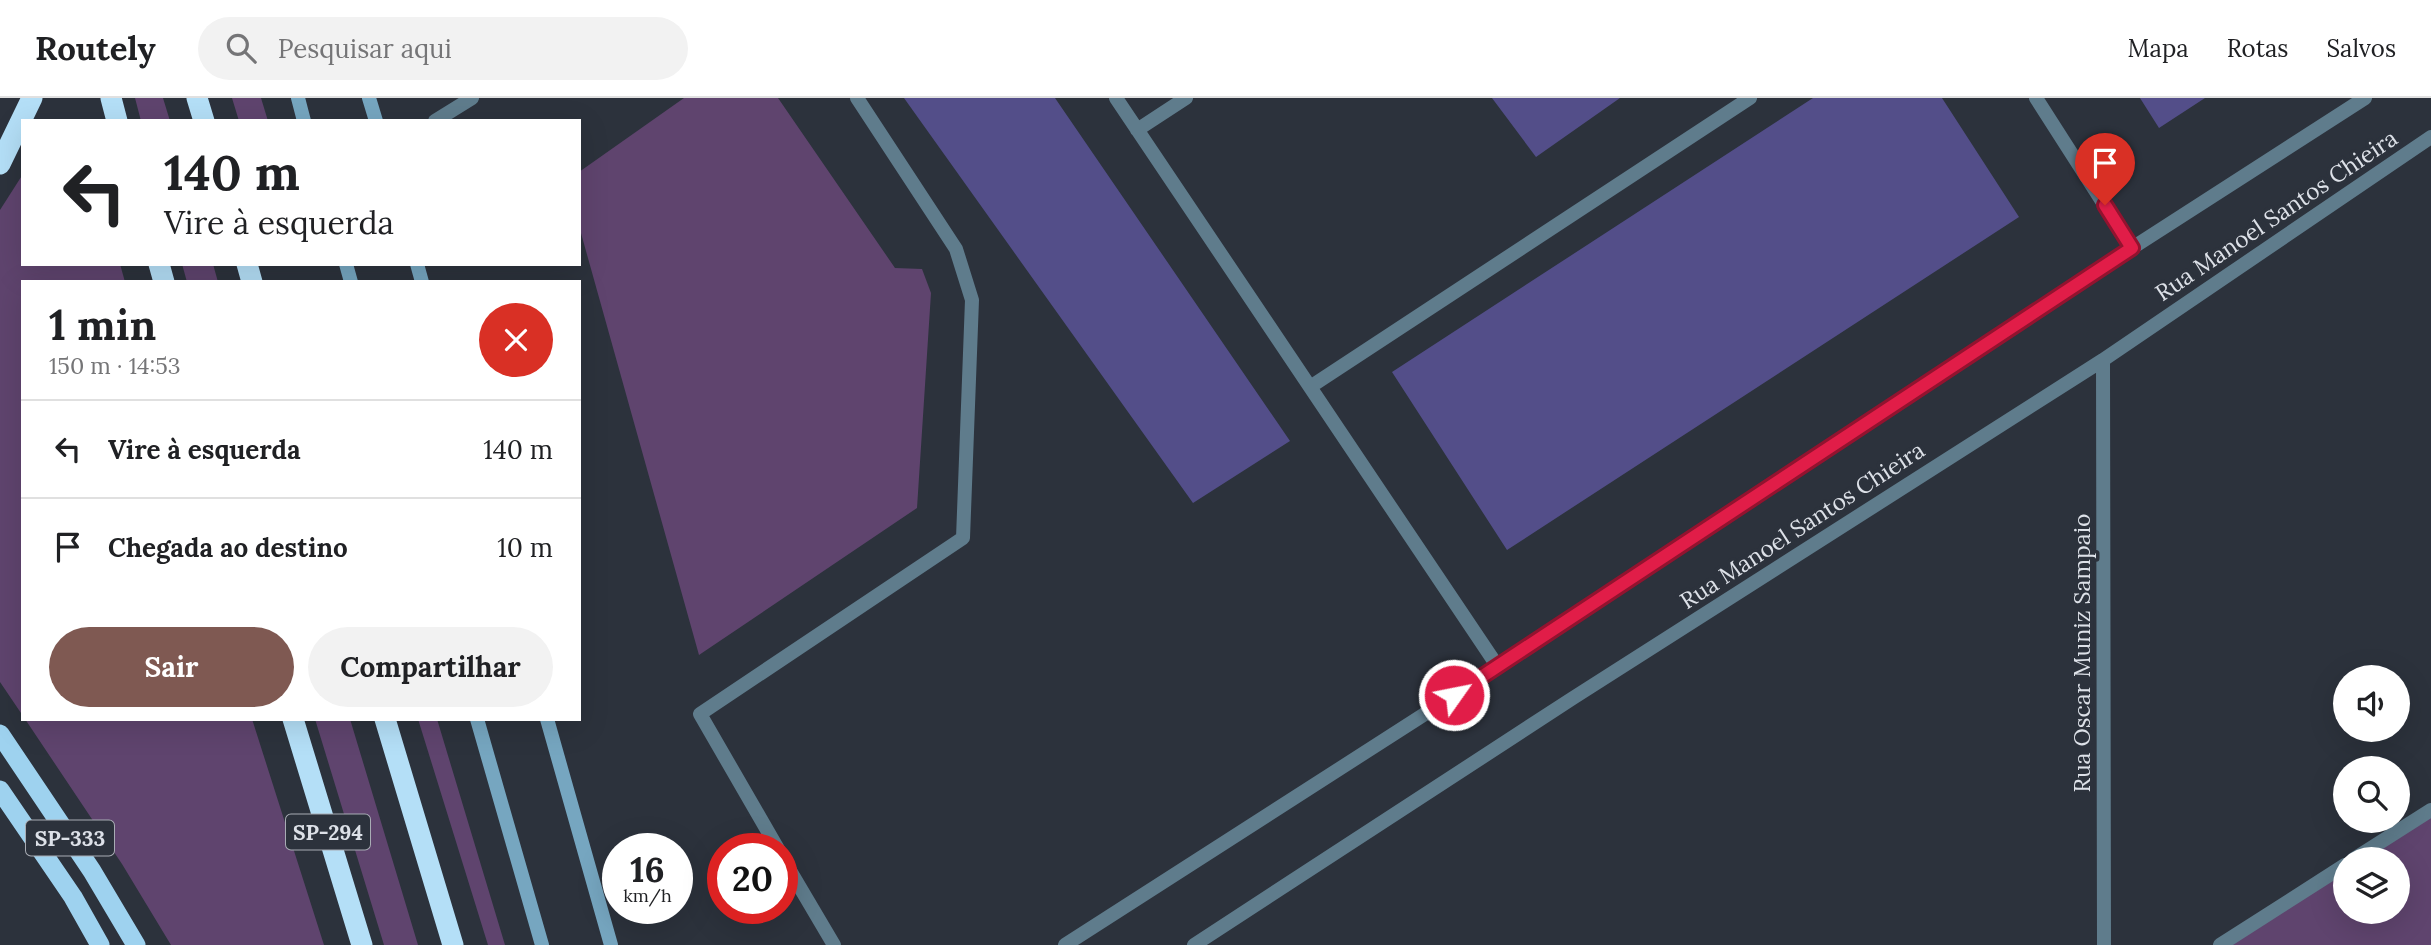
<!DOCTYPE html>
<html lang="pt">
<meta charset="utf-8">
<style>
body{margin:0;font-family:Lora,serif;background:#f2f2f2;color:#202124;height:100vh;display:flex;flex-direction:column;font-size:26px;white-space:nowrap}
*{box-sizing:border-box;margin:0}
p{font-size:23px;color:#757577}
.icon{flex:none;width:38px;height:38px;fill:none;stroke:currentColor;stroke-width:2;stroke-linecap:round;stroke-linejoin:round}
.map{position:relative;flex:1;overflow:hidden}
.drawer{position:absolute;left:21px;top:182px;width:560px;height:441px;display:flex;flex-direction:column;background:#fff;border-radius:0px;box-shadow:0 7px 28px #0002}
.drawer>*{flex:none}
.hud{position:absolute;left:21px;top:21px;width:560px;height:147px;border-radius:0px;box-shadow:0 7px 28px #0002;background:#fff;color:#202124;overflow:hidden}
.tools{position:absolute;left:2333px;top:567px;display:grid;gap:14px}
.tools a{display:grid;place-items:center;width:77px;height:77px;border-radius:50%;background:#fff;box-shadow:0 7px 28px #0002;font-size:35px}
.speed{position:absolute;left:602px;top:735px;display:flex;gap:14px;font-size:35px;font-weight:700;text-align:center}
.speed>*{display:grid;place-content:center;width:91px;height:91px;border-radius:50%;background:#fff;box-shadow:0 7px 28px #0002;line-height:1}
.speed small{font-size:18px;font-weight:400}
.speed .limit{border:10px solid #d22;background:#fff;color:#111}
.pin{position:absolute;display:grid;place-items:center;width:60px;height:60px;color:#fff;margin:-72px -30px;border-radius:50% 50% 50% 0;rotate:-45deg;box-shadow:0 0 7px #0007}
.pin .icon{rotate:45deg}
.me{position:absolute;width:77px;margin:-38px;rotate:57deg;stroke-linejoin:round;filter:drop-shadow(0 0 5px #0008)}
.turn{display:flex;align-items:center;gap:24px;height:147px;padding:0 28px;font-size:32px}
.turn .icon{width:91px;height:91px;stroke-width:2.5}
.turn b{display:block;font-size:49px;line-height:60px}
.round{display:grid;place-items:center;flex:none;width:74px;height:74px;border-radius:37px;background:#f2f2f2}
.head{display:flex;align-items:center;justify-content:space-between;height:119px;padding:0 28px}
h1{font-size:42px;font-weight:700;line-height:52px}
.action{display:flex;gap:14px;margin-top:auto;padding:14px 28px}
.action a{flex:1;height:80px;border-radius:42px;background:#7f5952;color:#fff;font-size:28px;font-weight:700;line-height:80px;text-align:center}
.action a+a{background:#f2f2f2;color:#202124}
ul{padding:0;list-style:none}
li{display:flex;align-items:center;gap:21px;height:98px;padding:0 28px;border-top:2px solid #e0e0e0}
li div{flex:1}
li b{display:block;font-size:26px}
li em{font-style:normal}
header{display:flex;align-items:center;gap:42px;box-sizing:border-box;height:98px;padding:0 35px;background:#fff;border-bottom:2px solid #e0e0e0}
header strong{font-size:33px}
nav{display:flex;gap:38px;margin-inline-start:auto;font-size:24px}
.search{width:490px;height:63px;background:#f2f2f2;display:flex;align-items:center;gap:18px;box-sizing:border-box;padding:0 24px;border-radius:38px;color:#757577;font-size:26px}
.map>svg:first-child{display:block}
</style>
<header>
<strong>Routely</strong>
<div class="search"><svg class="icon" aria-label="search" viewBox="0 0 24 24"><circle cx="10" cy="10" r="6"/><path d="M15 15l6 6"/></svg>Pesquisar aqui</div>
<nav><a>Mapa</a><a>Rotas</a><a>Salvos</a></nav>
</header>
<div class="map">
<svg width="2431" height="847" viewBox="0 0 2431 847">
<rect width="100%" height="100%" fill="#2c323c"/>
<path fill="#5f446e" d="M135 0H163L170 23H141Z
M232 0H261L268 23H239Z
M684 0H778L895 170 922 171 931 195 917 410 699 557 579 128V74Z
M23 76V166H120L125 184H23V618L0 584V112Z
M182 166H213L218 184H187Z
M25 621H252L324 847H171L122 766Z
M315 621H350L418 847H384Z
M418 621H437L505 847H488Z
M2431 712V847H2220L2345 767V814H2398V761H2354Z"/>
<path fill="#534e89" d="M904 0H1055L1290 343 1193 405Z
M1492 0H1620L1536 59Z
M1813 0H1942L2019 119 1507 452 1392 274Z
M2140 0H2205L2159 30Z"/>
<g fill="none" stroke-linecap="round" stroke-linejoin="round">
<path stroke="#5f7c8c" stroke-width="14" d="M2036 0 2132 150
M435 23 472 0
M1137 32 1186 0
M1310 289 1750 0
M1498 569 2132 150 2365 0
M778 751 700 616 963 440 972 202 956 151 857 0
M782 759 834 847
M1065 847 1498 569 1116 0"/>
<path stroke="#5f7c8c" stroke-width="14" d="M2103 262 2104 847
M2354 761 2431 712
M1194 847 1573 600 2103 262 2431 39
M2220 847 2345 767"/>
<path stroke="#76a6c0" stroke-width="14" d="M298 0 304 23
M369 0 376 23
M346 166 351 184
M417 166 422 184
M477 621 542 847
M547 621 611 847"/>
<path stroke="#9ed2ef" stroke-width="19" d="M0 636 92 773 136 847
M0 692 73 799 100 847"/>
<path stroke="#b4dff7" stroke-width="21" d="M111 0 117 23
M197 0 204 23
M0 66 32 0
M159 166 164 184
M247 166 252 184
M293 621 362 847
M385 621 453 847"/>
</g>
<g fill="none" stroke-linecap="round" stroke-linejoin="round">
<defs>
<path id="route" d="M1454 597 2132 150 2105 107"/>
</defs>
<use href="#route" stroke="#92132f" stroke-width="18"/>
<use href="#route" stroke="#e11d48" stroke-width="12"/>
</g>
<g text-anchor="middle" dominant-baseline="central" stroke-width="7" stroke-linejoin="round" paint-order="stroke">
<g fill="#2c323c" stroke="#a8acb4" stroke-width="2">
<rect x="286" y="716.5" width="84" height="35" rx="5"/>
<rect x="26" y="722.5" width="88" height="35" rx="5"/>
</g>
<g font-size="21" font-weight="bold" fill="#dde1e8">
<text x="328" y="734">SP-294</text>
<text x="70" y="740">SP-333</text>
</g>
<g font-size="23" fill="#dde1e8" stroke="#2c323c">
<text transform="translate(2276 117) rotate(-34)">Rua Manoel Santos Chieira</text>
<text transform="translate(1802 427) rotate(-33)">Rua Manoel Santos Chieira</text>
<text transform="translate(2081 555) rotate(-90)">Rua Oscar Muniz Sampaio</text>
</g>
</g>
</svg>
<div class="tools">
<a><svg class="icon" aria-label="sound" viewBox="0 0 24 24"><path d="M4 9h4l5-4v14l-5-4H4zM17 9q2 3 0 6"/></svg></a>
<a><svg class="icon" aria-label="search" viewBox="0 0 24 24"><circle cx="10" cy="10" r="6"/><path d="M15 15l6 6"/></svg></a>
<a><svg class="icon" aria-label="layers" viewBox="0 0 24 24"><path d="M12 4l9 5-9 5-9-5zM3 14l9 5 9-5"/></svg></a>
</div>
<div class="speed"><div>16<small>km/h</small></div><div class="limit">20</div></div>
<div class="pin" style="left:2105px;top:107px;background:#d93025"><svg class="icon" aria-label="arrive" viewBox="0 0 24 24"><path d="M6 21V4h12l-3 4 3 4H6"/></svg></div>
<svg class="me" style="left:1454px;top:597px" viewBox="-20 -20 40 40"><circle r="17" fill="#e11d48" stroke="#fff" stroke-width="3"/><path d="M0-11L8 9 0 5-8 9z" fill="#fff"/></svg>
<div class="hud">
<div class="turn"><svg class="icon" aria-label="left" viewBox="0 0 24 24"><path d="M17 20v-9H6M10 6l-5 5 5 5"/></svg><div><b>140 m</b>Vire à esquerda</div></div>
</div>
<section class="drawer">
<div class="head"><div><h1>1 min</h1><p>150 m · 14:53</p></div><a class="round" style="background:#d93025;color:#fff"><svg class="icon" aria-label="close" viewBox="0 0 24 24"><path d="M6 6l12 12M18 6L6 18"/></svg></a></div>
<ul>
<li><svg class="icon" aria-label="left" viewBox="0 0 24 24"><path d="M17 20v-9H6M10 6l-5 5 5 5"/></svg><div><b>Vire à esquerda</b></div><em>140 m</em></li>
<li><svg class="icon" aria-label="arrive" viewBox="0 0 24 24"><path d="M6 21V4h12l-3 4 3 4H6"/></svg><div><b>Chegada ao destino</b></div><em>10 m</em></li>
</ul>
<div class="action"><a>Sair</a><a>Compartilhar</a></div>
</section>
</div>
